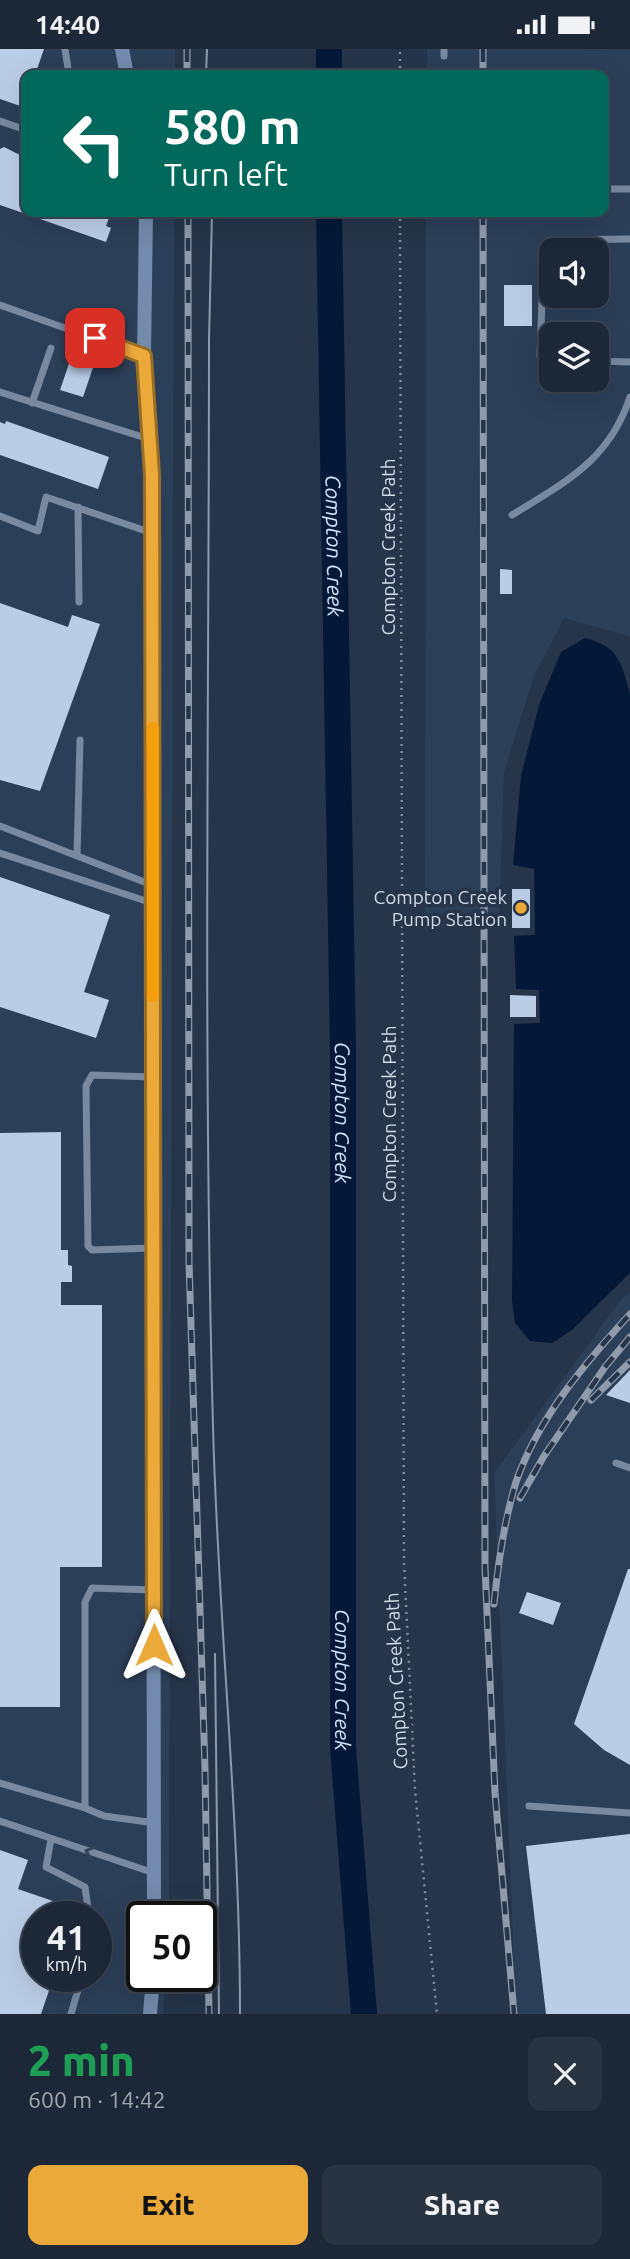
<!DOCTYPE html>
<meta charset="utf-8">
<style>
body{margin:0;font-family:Ubuntu,sans-serif;background:#293442;color:#f1f3f6;height:100vh;display:flex;flex-direction:column;font-size:26px;white-space:nowrap}
*{box-sizing:border-box;margin:0}
p{font-size:23px;color:#a0a6ad}
.icon{flex:none;width:38px;height:38px;fill:none;stroke:currentColor;stroke-width:2;stroke-linecap:round;stroke-linejoin:round}
.map{position:relative;height:1965px;overflow:hidden}
.panel{display:flex;flex-direction:column;background:#1c2837;flex:1}
.panel>*{flex:none}
.banner{position:absolute;left:21px;top:21px;width:588px;height:147px;border-radius:14px;box-shadow:0 7px 28px #0002,0 0 0 2px #3a4452;background:#00695c;color:#fff;overflow:hidden}
.tools{position:absolute;left:539px;top:189px;display:grid;gap:14px}
.tools a{display:grid;place-items:center;width:70px;height:70px;border-radius:14px;background:#1c2837;box-shadow:0 7px 28px #0002,0 0 0 2px #3a4452;font-size:35px}
.speed{position:absolute;left:21px;top:1852px;display:flex;gap:14px;font-size:35px;font-weight:700;text-align:center}
.speed>*{display:grid;place-content:center;width:91px;height:91px;border-radius:50%;background:#1c2837;box-shadow:0 7px 28px #0002,0 0 0 2px #3a4452;line-height:1}
.speed small{font-size:18px;font-weight:400}
.speed .limit{border:4px solid #111;border-radius:10px;background:#fff;color:#111}
.pin{position:absolute;display:grid;place-items:center;width:60px;height:60px;color:#fff;margin:-30px;border-radius:14px;box-shadow:0 4px 10px #0006}
.me{position:absolute;width:77px;margin:-38px;rotate:0deg;stroke-linejoin:round;filter:drop-shadow(0 0 5px #0008)}
.turn{display:flex;align-items:center;gap:24px;height:147px;padding:0 28px;font-size:32px}
.turn .icon{width:91px;height:91px;stroke-width:2.5}
.turn b{display:block;font-size:49px;line-height:60px}
.round{display:grid;place-items:center;flex:none;width:74px;height:74px;border-radius:14px;background:#293442}
.overview{display:flex;align-items:center;justify-content:space-between;height:119px;padding:0 28px}
h1{font-size:42px;font-weight:800;line-height:52px;color:#1e9e55}
.cta{display:flex;gap:14px;margin-top:auto;padding:14px 28px}
.cta a{flex:1;height:80px;border-radius:14px;background:#eba93a;color:#111;font-size:28px;font-weight:800;line-height:80px;text-align:center}
.cta a+a{background:#293442;color:#f1f3f6}
.status{display:flex;justify-content:space-between;align-items:center;height:49px;padding:0 35px;background:#1c2837;direction:ltr}
.status svg{height:19px;fill:currentColor}
.map>svg:first-child{display:block}
</style>
<div class="status"><b>14:40</b><svg viewBox="0 0 49 12"><path d="M0 12V9h3v3zM5 12V6h3v6zM10 12V3h3v9zM15 12V0h3v12zM26 1h20v11H26zM47 4h2v5h-2z"/></svg></div>
<div class="map">
<svg width="630" height="1965" viewBox="0 0 630 1965">
<rect width="100%" height="100%" fill="#263549"/>
<path fill="#2c3f58" fill-rule="evenodd" d="M0 0H175V26H26V163H174L169 1853V1867H142V1927H166L163 1965H0ZM37 1867H96V1927H37Z
M427 0H630V590L629 587 564 569 534 627 504 723 499 879 425 871 426 163H604V26H427ZM551 201H597V247H551ZM551 285H597V331H551Z
M630 1244V1965H516L494 1424 623 1248Z"/>
<path fill="#031937" d="M585 589C618 597 622 614 630 645V1224L572 1281 552 1294 530 1292 515 1274 512 1252 514 975 540 974 539 941 516 940 514 887 535 886 534 820 513 816 521 727 539 656 561 603Z"/>
<g fill="none" stroke-linecap="round" stroke-linejoin="round">
<g stroke="#031937" stroke-width="26">
<path d="M329 0V26"/>
<path id="s1" d="M329 163 343 1002V1699L364 1965"/>
</g>
</g>
<path fill="#bbcde6" d="M0 0H44L35 26H26V59L0 50Z
M4 98 26 109V163H111L106 177 111 179 106 193 0 156V100Z
M504 236H532V277H504Z
M76 294 99 301 83 348 60 341Z
M6 372 109 408 98 440 0 406V373L5 375Z
M500 520 512 521V545H500Z
M0 554 68 578 72 566 100 575 40 742 0 731Z
M0 828 110 866 84 943 109 951 96 989 0 958Z
M512 840H530V879H512Z
M510 946 536 947V968H510Z
M61 1083V1201H68V1216L72 1217V1233H61V1256H102V1518H60V1658H0V1084Z
M630 1321V1354L606 1346Z
M628 1520H630V1716L604 1701 574 1675Z
M527 1543 561 1554 553 1576 519 1564Z
M630 1785V1965H546L526 1797Z
M0 1801 28 1811 18 1840 82 1862 83 1867H37V1927H54L41 1965H0Z"/>
<g fill="none" stroke-linecap="round" stroke-linejoin="round">
<path stroke="#828d9e" stroke-width="2.5" stroke-dasharray="2 5" stroke-linecap="butt" d="M400 26V0
M400 163 404 1514 415 1741 437 1965"/>
<path stroke="#7889a0" stroke-width="7" d="M65 0 69 26
M444 0V7
M0 72 26 81
M604 140H630
M0 256 144 307
M551 311 540 307 544 195 551 191 630 190
M597 312 630 313
M0 343 149 390
M32 354 51 299
M78 458 79 553
M512 466C565 433 609 412 630 348
M0 467 38 482 46 448 152 484
M0 777 152 836
M0 804 152 854
M77 807 80 691
M152 1028 92 1026 86 1037 88 1197 92 1201 153 1199
M616 1414 630 1419
M153 1541 92 1539 85 1553V1759L104 1767 155 1774
M0 1734 85 1759
M529 1757 630 1764
M0 1772 154 1824
M51 1790 46 1818 85 1838 89 1867
M71 1965 82 1927"/>
<path stroke="#738bac" stroke-width="14" d="M122 0 127 26
M146 163 144 307 152 426 154 1867
M150 1965 153 1927"/>
<path stroke="#8f9aaa" stroke-width="2" d="M206 26 207 0
M212 163 209 291C209 653 203 1015 213 1377 218 1573 240 1768 240 1965
M215 1605 219 1965"/>
<defs>
<path id="rail" d="M187 0V26
M483 0V26
M188 163 189 1213 205 1720 209 1965
M483 163 485 1518 495 1744 514 1965
M591 1351 630 1313
M520 1449 544 1407 605 1318 630 1288
M494 1555C498 1515 504 1472 516 1433 538 1369 585 1314 630 1265"/>
</defs>
<use href="#rail" stroke="#8f9aaa" stroke-width="7"/>
<use href="#rail" stroke="#263549" stroke-width="4.5" stroke-dasharray="13" stroke-linecap="butt"/>
</g>
<defs><path id="oneway-chevron" d="M-2-3.5L2.5 0L-2 3.5" fill="none" stroke-width="1.6" stroke-linecap="round" stroke-linejoin="round" transform="scale(1.75)"/></defs>
<use stroke="#36465a" href="#oneway-chevron" transform="translate(90 1803) rotate(-162)"/>
<g fill="none" stroke-linecap="round" stroke-linejoin="round">
<defs>
<path id="route" d="M95 289 144 307 152 426 154 1596"/>
</defs>
<use href="#route" stroke="#996e26" stroke-width="18"/>
<use href="#route" stroke="#eba93a" stroke-width="12"/>
<path stroke="#f59e0b" stroke-width="12" d="M153 679V947"/>
</g>
<circle fill="#eba93a" stroke="#263549" stroke-width="2.5" cx="521" cy="859" r="7"/>
<g text-anchor="middle" dominant-baseline="central" stroke-width="7" stroke-linejoin="round" paint-order="stroke">
<g font-size="19" fill="#d1dae7" stroke="#263549">
<text transform="translate(388 498) rotate(-90)">Compton Creek Path</text>
<text transform="translate(389 1065) rotate(-90)">Compton Creek Path</text>
<text transform="translate(396 1632) rotate(-93)">Compton Creek Path</text>
</g>
<g font-size="19" fill="#d1dae7" stroke="#263549" text-anchor="end">
<text x="507" y="848">Compton Creek<tspan x="507" dy="22">Pump Station</tspan></text>
</g>
<g font-size="21" font-style="italic" fill="#d3e4fd" stroke="#263549">
<text stroke="none"><textPath href="#s1" startOffset="334">Compton Creek</textPath></text>
<text stroke="none"><textPath href="#s1" startOffset="901">Compton Creek</textPath></text>
<text stroke="none"><textPath href="#s1" startOffset="1468">Compton Creek</textPath></text>
</g>
</g>
</svg>
<div class="tools">
<a><svg class="icon" aria-label="sound" viewBox="0 0 24 24"><path d="M4 9h4l5-4v14l-5-4H4zM17 9q2 3 0 6"/></svg></a>
<a><svg class="icon" aria-label="layers" viewBox="0 0 24 24"><path d="M12 4l9 5-9 5-9-5zM3 14l9 5 9-5"/></svg></a>
</div>
<div class="speed"><div>41<small>km/h</small></div><div class="limit">50</div></div>
<div class="pin" style="left:95px;top:289px;background:#d93025"><svg class="icon" aria-label="arrive" viewBox="0 0 24 24"><path d="M6 21V4h12l-3 4 3 4H6"/></svg></div>
<svg class="me" style="left:154px;top:1596px" viewBox="-20 -20 40 40"><path d="M0-17L14 15 0 8-14 15z" fill="#eba93a" stroke="#fff" stroke-width="4"/></svg>
<div class="banner">
<div class="turn"><svg class="icon" aria-label="left" viewBox="0 0 24 24"><path d="M17 20v-9H6M10 6l-5 5 5 5"/></svg><div><b>580 m</b>Turn left</div></div>
</div>
</div>
<section class="panel">
<div class="overview"><div><h1>2 min</h1><p>600 m · 14:42</p></div><a class="round"><svg class="icon" aria-label="close" viewBox="0 0 24 24"><path d="M6 6l12 12M18 6L6 18"/></svg></a></div>
<div class="cta"><a>Exit</a><a>Share</a></div>
</section>
